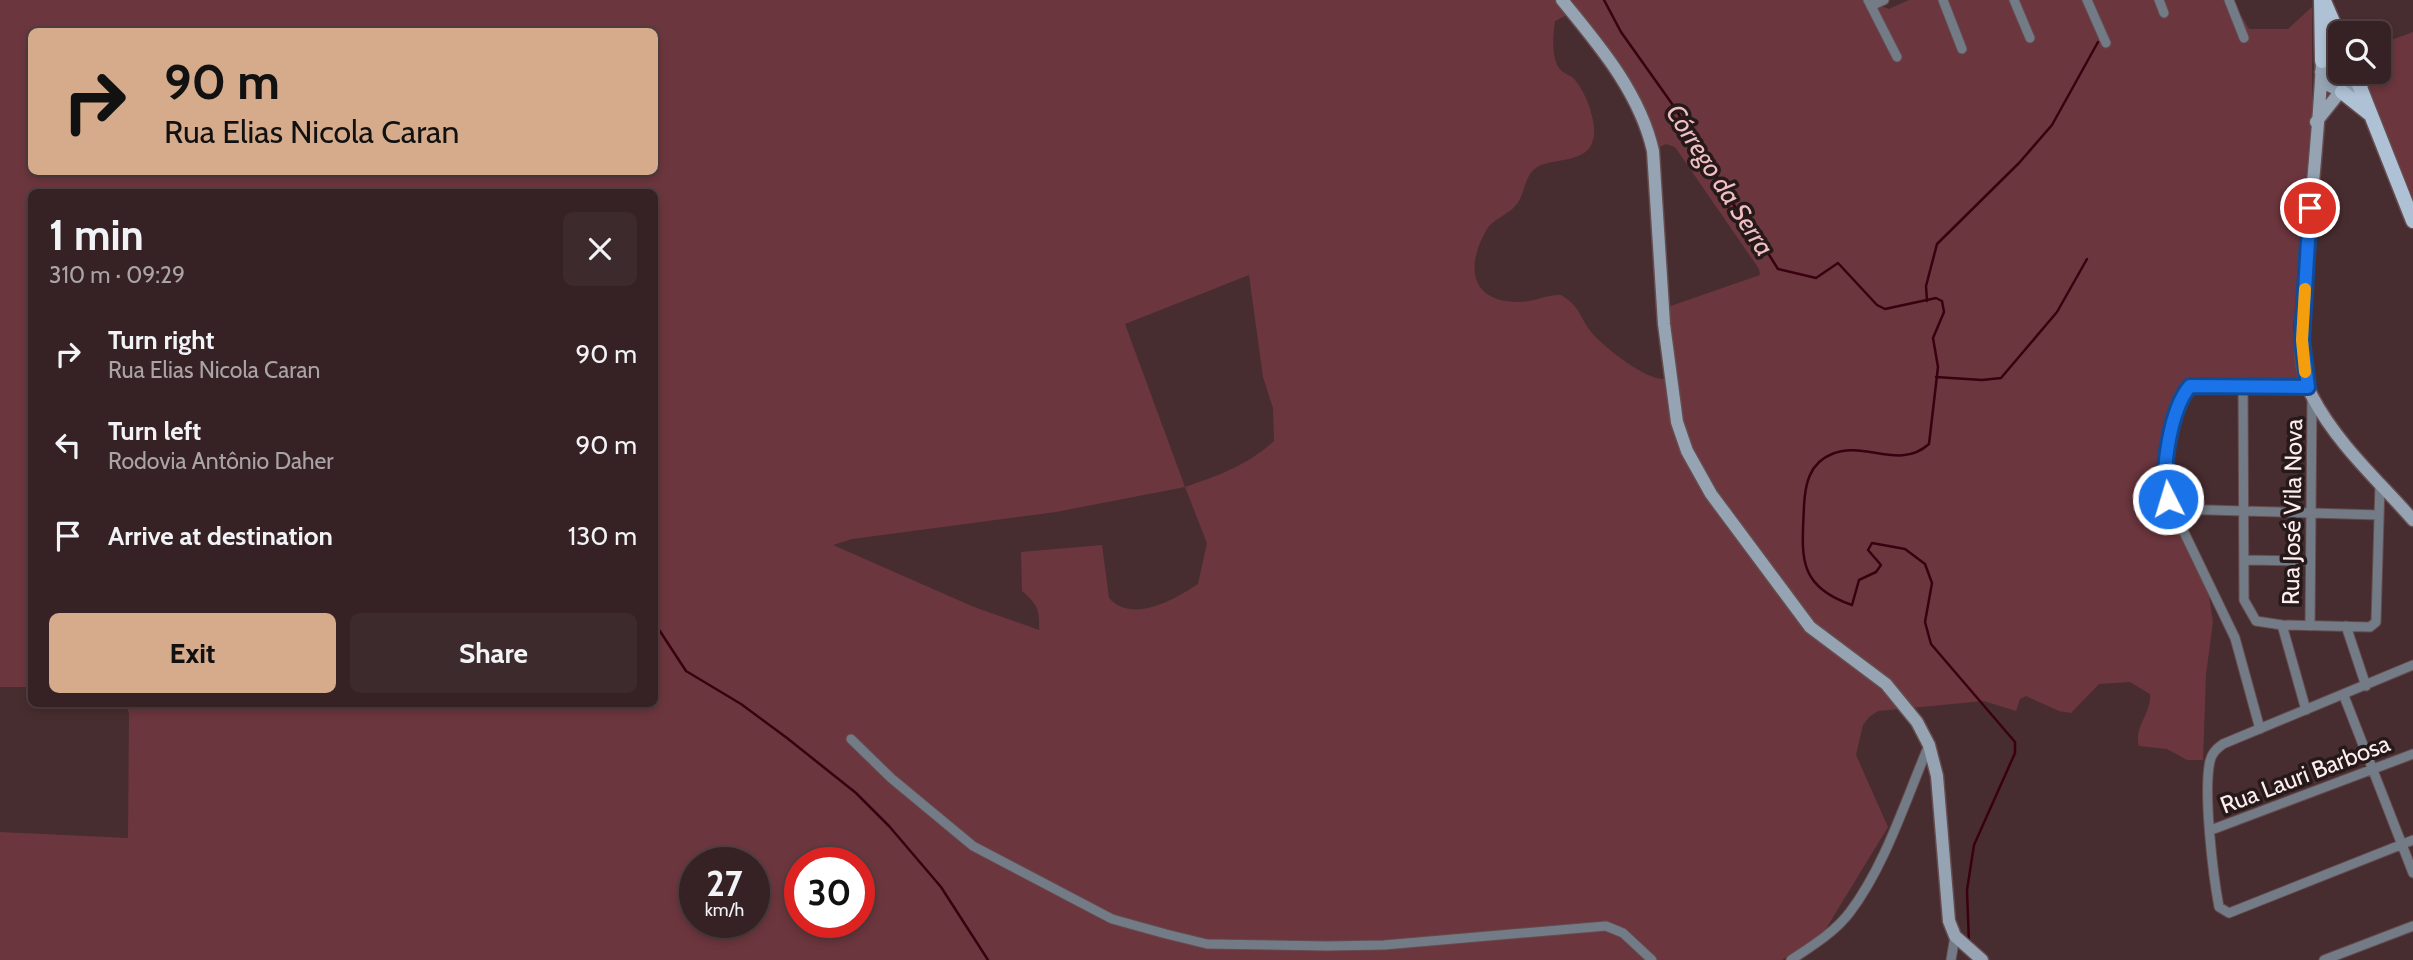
<!DOCTYPE html>
<meta charset="utf-8">
<style>
body{margin:0;font-family:Cabin,sans-serif;background:#3d2a2c;color:#f1f3f6;height:100vh;display:flex;flex-direction:column;font-size:26px;white-space:nowrap}
*{box-sizing:border-box;margin:0}
p{font-size:23px;color:#aaa4a6}
.icon{flex:none;width:38px;height:38px;fill:none;stroke:currentColor;stroke-width:2;stroke-linecap:round;stroke-linejoin:round}
.map{position:relative;flex:1;overflow:hidden}
.side{position:absolute;left:28px;top:189px;width:630px;height:518px;display:flex;flex-direction:column;background:#362224;border-radius:10px;box-shadow:0 4px 10px #0003,0 0 0 2px #503f41}
.side>*{flex:none}
.top-card{position:absolute;left:28px;top:28px;width:630px;height:147px;border-radius:10px;box-shadow:0 4px 10px #0003,0 0 0 2px #503f41;background:#d6ab8b;color:#111;overflow:hidden}
.fabs{position:absolute;left:2328px;top:21px;display:grid;gap:14px}
.fabs a{display:grid;place-items:center;width:63px;height:63px;border-radius:10px;background:#362224;box-shadow:0 4px 10px #0003,0 0 0 2px #503f41;font-size:35px}
.speed{position:absolute;left:679px;top:847px;display:flex;gap:14px;font-size:35px;font-weight:700;text-align:center}
.speed>*{display:grid;place-content:center;width:91px;height:91px;border-radius:50%;background:#362224;box-shadow:0 4px 10px #0003,0 0 0 2px #503f41;line-height:1}
.speed small{font-size:18px;font-weight:400}
.speed .limit{border:10px solid #d22;background:#fff;color:#111}
.pin{position:absolute;display:grid;place-items:center;width:60px;height:60px;color:#fff;margin:-30px;border:4px solid #fff;border-radius:50%;box-shadow:0 2px 7px #0007}
.me{position:absolute;width:77px;margin:-38px;rotate:355deg;stroke-linejoin:round;filter:drop-shadow(0 0 5px #0008)}
.turn{display:flex;align-items:center;gap:24px;height:147px;padding:0 21px;font-size:32px}
.turn .icon{width:91px;height:91px;stroke-width:2.5}
.turn b{display:block;font-size:49px;line-height:60px}
.round{display:grid;place-items:center;flex:none;width:74px;height:74px;border-radius:10px;background:#3d2a2c}
.head{display:flex;align-items:center;justify-content:space-between;height:119px;padding:0 21px}
h1{font-size:42px;font-weight:800;line-height:52px}
.cta{display:flex;gap:14px;margin-top:auto;padding:14px 21px}
.cta a{flex:1;height:80px;border-radius:10px;background:#d6ab8b;color:#111;font-size:28px;font-weight:800;line-height:80px;text-align:center}
.cta a+a{background:#3d2a2c;color:#f1f3f6}
ul{padding:0;list-style:none}
li{display:flex;align-items:center;gap:21px;height:91px;padding:0 21px}
li div{flex:1}
li b{display:block;font-size:26px}
li em{font-style:normal}
.map>svg:first-child{display:block}
</style>
<div class="map">
<svg width="2413" height="960" viewBox="0 0 2413 960">
<rect width="100%" height="100%" fill="#482d30"/>
<path fill="#6c363e" fill-rule="evenodd" d="M0 0H1863L1889 9 1909 0H2232L2249 29H2288L2312 7V107L2293 329 2303 385 2187 382 2174 420 2166 502 2209 596 2213 622 2206 674 2203 760H2187L2167 749 2139 746C2133 728 2152 713 2150 694L2130 682 2099 684 2071 713 2059 711 2026 696 2020 699 2016 711 1984 701 1878 711 1869 717 1863 725 1856 755 1888 827 1824 932 1782 960H0V832L128 838 129 714 126 704H654V192H32L31 687H0ZM1569 14 1647 122 1654 150 1666 144 1675 147 1759 269 1760 275 1662 309 1666 379C1646 381 1605 348 1592 333 1579 317 1581 307 1561 295 1547 294 1534 302 1520 302 1470 303 1465 266 1487 229 1493 219 1508 215 1515 206 1526 195 1523 174 1539 166 1556 158 1587 163 1593 140 1598 124 1586 93 1575 80 1571 75 1563 74 1559 68 1551 56 1553 34 1555 21ZM32 32H654V172H32ZM1249 275 1263 377 1273 408 1274 441C1250 464 1216 477 1185 487L1125 324ZM1185 487 1207 543 1198 584C1174 600 1132 624 1109 598L1102 545 1021 552 1022 591C1037 604 1040 609 1039 630L974 607 833 545 852 539 1056 512ZM695 863H754V922H695ZM800 863H859V922H800Z
M2413 32V198L2361 72H2378V45Z"/>
<g fill="none" stroke-linecap="round" stroke-linejoin="round">
<path stroke="#3a0010" stroke-width="2.5" d="M1604 0 1621 32 1675 108 1748 228 1761 242 1778 269 1816 278 1838 263 1877 305 1885 309 1936 298 1942 301 1944 312 1933 338 1938 367 1929 444C1899 471 1864 440 1832 454 1809 463 1805 485 1804 506 1802 555 1796 586 1852 605L1859 580 1876 572 1881 565 1868 550 1872 543 1905 549 1925 564 1932 583 1925 622 1931 644 2015 742V753L1974 845 1967 890 1969 943
M1927 301 1926 286 1937 244 2019 163 2052 125 2098 42
M1936 377 1982 380 2001 378 2057 312 2087 259
M654 622 686 671 741 704 787 738 856 793 889 826 941 887 988 960"/>
<defs>
<path id="street" d="M1868 0 1897 57
M1943 0 1962 49
M2014 0 2030 38
M2087 0 2106 43
M2159 0 2164 13
M2229 0 2244 38
M1871 6 1884 0
M2243 386 2244 600 2256 621 2282 625 2370 627 2376 622 2380 484
M2173 509 2379 515
M2244 560 2310 561
M2282 625 2306 710
M2310 626 2312 399
M2346 626 2366 686
M2413 665 2223 744C2216 749 2212 753 2210 761 2203 792 2213 875 2219 907L2229 913 2413 840
M2344 696 2413 873
M2260 729 2235 638 2168 499C2160 471 2171 408 2190 386L2308 387
M851 739 891 778 973 846 1112 919 1166 934 1207 944 1327 946 1384 945 1606 926 1623 933 1652 960
M2211 830 2413 754
M1791 960C1812 946 1835 932 1850 912 1885 866 1906 799 1929 745
M1951 960 1955 936
M2324 960 2413 926"/>
<path id="secondary" d="M1562 0C1599 45 1640 93 1653 151L1664 324 1677 422 1687 451 1711 494 1810 627 1886 684 1917 722 1929 745 1937 776 1949 921 1955 936 1982 960
M2340 44 2330 49 2322 61C2319 129 2311 197 2306 264 2304 305 2293 359 2312 396 2337 444 2378 480 2413 520
M2321 72 2328 85 2342 92 2361 86 2369 72
M2316 122 2340 92"/>
<path id="primary" d="M2321 0 2322 61
M2324 1 2340 38
M2354 72 2413 221
M2342 92 2371 115"/>
</defs>
<use href="#street" stroke="#654c4f" stroke-width="11"/>
<use href="#secondary" stroke="#654c4f" stroke-width="15"/>
<use href="#primary" stroke="#654c4f" stroke-width="17"/>
<use href="#street" stroke="#737c86" stroke-width="9"/>
<use href="#secondary" stroke="#95a3b3" stroke-width="12"/>
<use href="#primary" stroke="#afc1d5" stroke-width="14"/>
</g>
<g fill="none" stroke-linecap="round" stroke-linejoin="round">
<defs>
<path id="route" d="M2168 499C2160 471 2171 408 2190 386L2308 387 2302 340 2310 208"/>
</defs>
<use href="#route" stroke="#114b97" stroke-width="18"/>
<use href="#route" stroke="#1a73e8" stroke-width="12"/>
<path stroke="#f59e0b" stroke-width="12" d="M2305 372 2302 340 2305 289"/>
</g>
<g text-anchor="middle" dominant-baseline="central" stroke-width="7" stroke-linejoin="round" paint-order="stroke">
<g font-size="24" fill="#feeef0" stroke="#26191a">
<text transform="translate(2292 512) rotate(-89)">Rua José Vila Nova</text>
<text transform="translate(2305 774) rotate(-21)">Rua Lauri Barbosa</text>
</g>
<g font-size="26" font-style="italic" fill="#f0bec3" stroke="#26191a">
<text transform="translate(1720 180) rotate(57)">Córrego da Serra</text>
</g>
</g>
</svg>
<div class="fabs">
<a><svg class="icon" aria-label="search" viewBox="0 0 24 24"><circle cx="10" cy="10" r="6"/><path d="M15 15l6 6"/></svg></a>
</div>
<div class="speed"><div>27<small>km/h</small></div><div class="limit">30</div></div>
<div class="pin" style="left:2310px;top:208px;background:#d93025"><svg class="icon" aria-label="arrive" viewBox="0 0 24 24"><path d="M6 21V4h12l-3 4 3 4H6"/></svg></div>
<svg class="me" style="left:2168px;top:499px" viewBox="-20 -20 40 40"><circle r="17" fill="#1a73e8" stroke="#fff" stroke-width="3"/><path d="M0-11L8 9 0 5-8 9z" fill="#fff"/></svg>
<div class="top-card">
<div class="turn"><svg class="icon" aria-label="right" viewBox="0 0 24 24"><path d="M7 20v-9h11M14 6l5 5-5 5"/></svg><div><b>90 m</b>Rua Elias Nicola Caran</div></div>
</div>
<section class="side">
<div class="head"><div><h1>1 min</h1><p>310 m · 09:29</p></div><a class="round"><svg class="icon" aria-label="close" viewBox="0 0 24 24"><path d="M6 6l12 12M18 6L6 18"/></svg></a></div>
<ul>
<li><svg class="icon" aria-label="right" viewBox="0 0 24 24"><path d="M7 20v-9h11M14 6l5 5-5 5"/></svg><div><b>Turn right</b><p>Rua Elias Nicola Caran</p></div><em>90 m</em></li>
<li><svg class="icon" aria-label="left" viewBox="0 0 24 24"><path d="M17 20v-9H6M10 6l-5 5 5 5"/></svg><div><b>Turn left</b><p>Rodovia Antônio Daher</p></div><em>90 m</em></li>
<li><svg class="icon" aria-label="arrive" viewBox="0 0 24 24"><path d="M6 21V4h12l-3 4 3 4H6"/></svg><div><b>Arrive at destination</b></div><em>130 m</em></li>
</ul>
<div class="cta"><a>Exit</a><a>Share</a></div>
</section>
</div>
